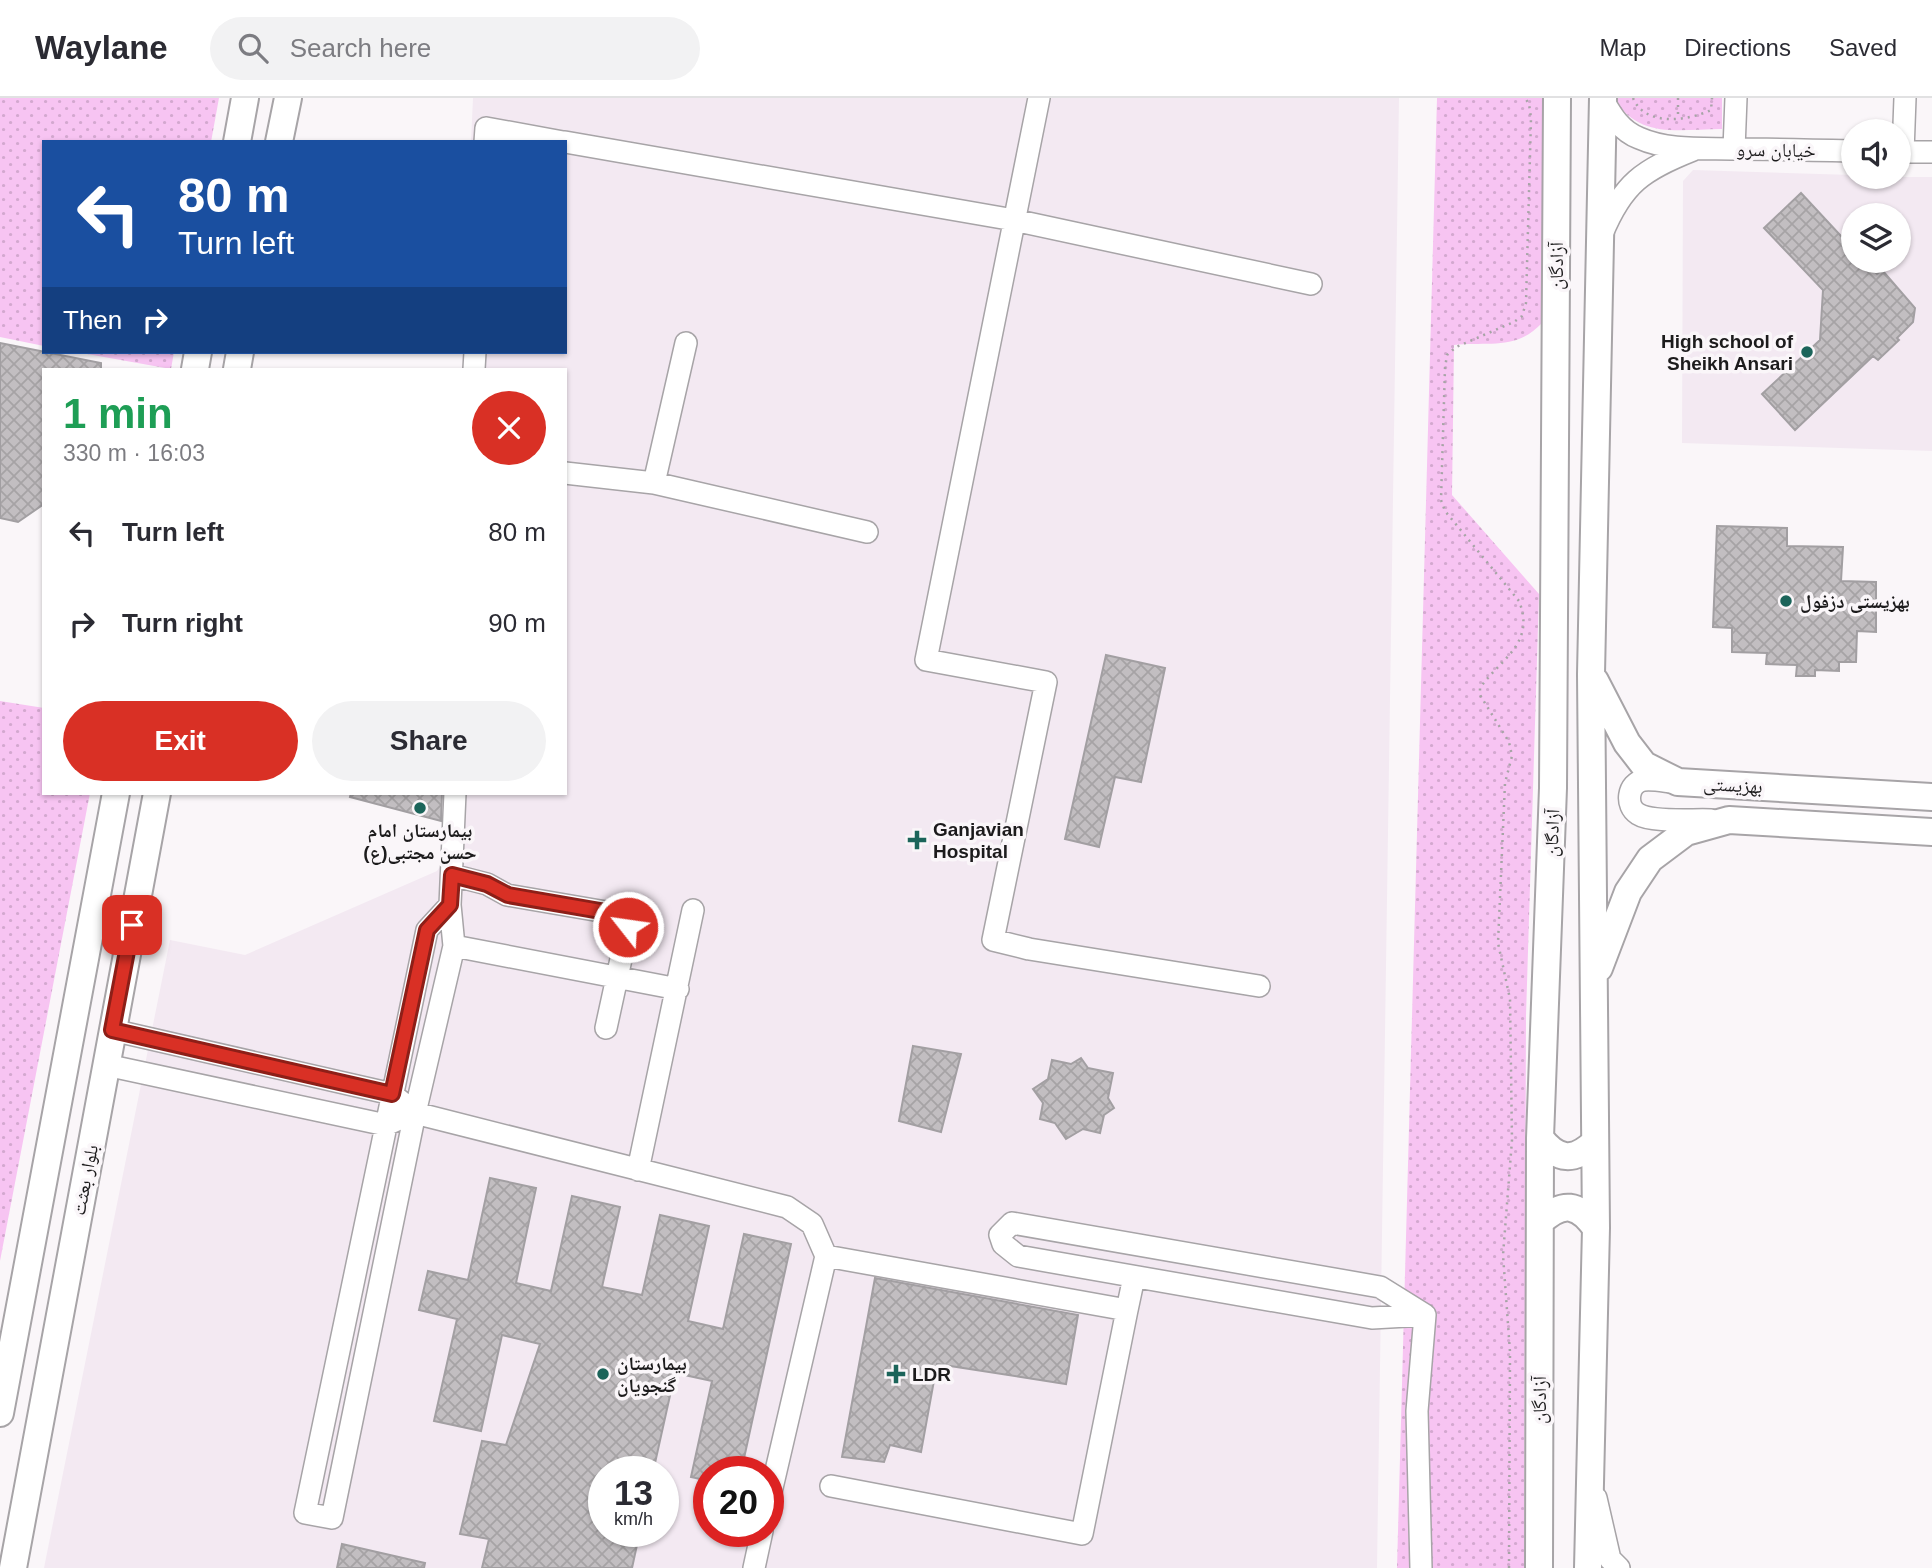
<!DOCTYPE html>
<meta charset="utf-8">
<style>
body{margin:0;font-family:Arial,"Noto Naskh Arabic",sans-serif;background:#f2f2f3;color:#2b2b33;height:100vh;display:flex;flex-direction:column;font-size:26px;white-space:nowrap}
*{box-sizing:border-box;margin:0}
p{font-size:23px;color:#7c7c81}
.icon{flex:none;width:38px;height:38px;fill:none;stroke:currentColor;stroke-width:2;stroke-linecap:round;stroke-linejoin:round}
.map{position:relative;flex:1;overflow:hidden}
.panel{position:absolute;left:42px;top:270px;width:525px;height:427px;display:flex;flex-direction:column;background:#fff;border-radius:0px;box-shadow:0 2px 5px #0004}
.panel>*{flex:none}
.guide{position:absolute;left:42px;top:42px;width:525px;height:214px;border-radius:0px;box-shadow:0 2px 5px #0004;background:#1a4fa0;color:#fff;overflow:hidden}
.fabs{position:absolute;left:1841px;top:21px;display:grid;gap:14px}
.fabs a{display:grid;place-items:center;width:70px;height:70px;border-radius:50%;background:#fff;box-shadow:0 2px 5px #0004;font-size:35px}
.speed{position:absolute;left:588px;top:1358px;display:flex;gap:14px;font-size:35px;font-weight:700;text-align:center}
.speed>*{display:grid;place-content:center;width:91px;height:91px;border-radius:50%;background:#fff;box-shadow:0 2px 5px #0004;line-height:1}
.speed small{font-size:18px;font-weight:400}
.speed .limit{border:10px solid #d22;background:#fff;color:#111}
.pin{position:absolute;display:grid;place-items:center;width:60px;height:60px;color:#fff;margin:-30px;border-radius:14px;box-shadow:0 4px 10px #0006}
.me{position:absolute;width:77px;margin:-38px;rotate:300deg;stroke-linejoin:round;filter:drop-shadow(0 0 5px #0008)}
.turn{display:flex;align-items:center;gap:24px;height:147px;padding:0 21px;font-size:32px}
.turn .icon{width:91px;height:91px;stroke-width:2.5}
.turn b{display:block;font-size:49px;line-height:60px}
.then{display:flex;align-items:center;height:66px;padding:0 21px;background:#0003;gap:14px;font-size:26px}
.round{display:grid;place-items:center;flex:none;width:74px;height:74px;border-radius:37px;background:#f2f2f3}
.overview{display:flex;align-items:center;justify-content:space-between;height:119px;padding:0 21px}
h1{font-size:42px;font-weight:800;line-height:52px;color:#1e9e55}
.cta{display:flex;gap:14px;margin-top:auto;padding:14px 21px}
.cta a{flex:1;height:80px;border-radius:42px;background:#d93025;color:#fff;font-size:28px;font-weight:800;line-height:80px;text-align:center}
.cta a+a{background:#f2f2f3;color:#2b2b33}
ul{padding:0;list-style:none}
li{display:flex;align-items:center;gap:21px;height:91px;padding:0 21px}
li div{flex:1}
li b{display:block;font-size:26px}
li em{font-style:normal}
header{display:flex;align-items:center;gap:42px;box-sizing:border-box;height:98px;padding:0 35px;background:#fff;border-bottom:2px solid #e1e1e2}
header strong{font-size:33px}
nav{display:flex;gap:38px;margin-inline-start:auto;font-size:24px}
.search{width:490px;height:63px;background:#f2f2f3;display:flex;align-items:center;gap:18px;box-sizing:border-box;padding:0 24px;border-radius:38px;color:#7c7c81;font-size:26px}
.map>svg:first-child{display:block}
</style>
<header>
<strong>Waylane</strong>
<div class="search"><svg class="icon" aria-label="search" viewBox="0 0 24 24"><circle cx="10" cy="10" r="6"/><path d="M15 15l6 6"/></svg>Search here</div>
<nav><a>Map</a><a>Directions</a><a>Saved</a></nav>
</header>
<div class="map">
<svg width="1932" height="1470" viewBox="0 0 1932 1470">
<defs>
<pattern id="park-dots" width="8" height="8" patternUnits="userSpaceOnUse" patternTransform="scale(1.75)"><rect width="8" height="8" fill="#f7c4f2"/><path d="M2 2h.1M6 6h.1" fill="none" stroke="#d3a8cf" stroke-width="1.8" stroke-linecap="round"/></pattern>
<pattern id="building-cross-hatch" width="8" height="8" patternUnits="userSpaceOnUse" patternTransform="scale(1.75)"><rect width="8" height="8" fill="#c2bec1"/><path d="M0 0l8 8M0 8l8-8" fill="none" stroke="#a6a3a5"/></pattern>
</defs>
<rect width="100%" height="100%" fill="#faf6f9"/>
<path fill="#f3e9f2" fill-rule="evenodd" d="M473 0H1399L1377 1470H44L170 842 245 857 437 773 446 760 448 695H565V271H463L464 254H565V44H471ZM604 1374H663V1433H604ZM709 1374H768V1433H709Z
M1693 72 1853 77V79H1932V353L1682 345 1683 83ZM1853 117H1899V163H1853Z"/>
<path fill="url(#park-dots)" d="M0 0H219L211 44H44V248L0 239Z
M1437 0H1544L1542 225C1516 253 1487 243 1454 247L1452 397 1539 496 1526 918 1524 1470H1397Z
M1614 0H1722V31C1679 31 1639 42 1614 0Z
M76 254H174L171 271Z
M0 603 44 610V695H90L0 1163Z"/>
<path fill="url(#building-cross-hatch)" stroke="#a29fa2" stroke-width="2" d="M1801 95 1853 151V163H1865L1877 176 1882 172 1915 210 1913 224 1897 240 1899 242 1878 262 1873 258 1795 332 1762 296 1820 242 1823 192 1764 130Z
M0 245 101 265V271H44V406L18 424 0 420Z
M1717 428 1787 430V448L1843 449 1841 483 1876 484V534L1857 533 1856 564H1839V573L1815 572V578H1796L1797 567 1766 566 1767 555 1732 554V530L1713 529Z
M1106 557 1165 570 1141 684 1115 679 1099 749 1065 741Z
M351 695H442L441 723 350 699Z
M913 948 961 956 941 1034 899 1023Z
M1081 960 1088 970 1113 975 1108 1000 1114 1010 1104 1017 1100 1035 1083 1031 1066 1041 1055 1025 1040 1021 1043 1005 1033 991 1048 981 1052 962 1071 966Z
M490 1080 536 1090 516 1185 551 1193 572 1098 620 1109 602 1189 642 1197 660 1117 709 1128 688 1223 723 1231 744 1136 791 1146 741 1374H709V1383L691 1379 712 1283 675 1275 653 1374H604V1433H640L632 1470H482L489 1441 460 1436 482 1343 506 1347 540 1246 502 1237 481 1333 434 1323 457 1221 419 1212 428 1173 468 1182Z
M875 1180 1078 1217 1066 1286 937 1266 921 1354 890 1347 884 1364 842 1359Z
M342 1446 425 1465 424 1470H337Z"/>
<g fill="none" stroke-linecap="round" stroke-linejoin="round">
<defs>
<path id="minor" d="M1039 0 926 562 1046 584 993 842 1029 851 1259 888
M1603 2C1612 18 1621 33 1639 40 1668 53 1704 50 1735 51 1774 51 1814 52 1853 53
M485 44 486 30 563 44
M565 44 1014 122 1311 186
M1734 51 1736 0
M1899 54H1932
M1903 54 1905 0
M1602 136C1623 85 1643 72 1693 52
M474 271 475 254
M565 375 654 385 867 434
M654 385 686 245
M1672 684C1663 683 1652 681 1644 682 1627 685 1625 708 1638 716 1652 725 1694 721 1711 722
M452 777 487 786 507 797 612 815 625 821 628 829 606 930
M450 807 427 832 305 1415 332 1420 415 1015 454 848 450 807 455 695
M454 848 678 891
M112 932 392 996 415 1015 787 1109 812 1126 826 1158 768 1407
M106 967 386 1027 397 1022
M638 1072 693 812
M1012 1125 1380 1189 1425 1217 1372 1220 1018 1158 1003 1146 1000 1137Z
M826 1158 1127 1212 1134 1179
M831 1388 1082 1436 1127 1212
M1596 1400 1610 1461 1619 1470
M754 1470 762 1433
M1421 1470 1417 1313 1425 1217"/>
<path id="major" d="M237 44 245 0
M279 44 288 0
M195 271 198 254
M237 271 240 254
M1595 583 1627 645 1644 667 1678 684 1932 699
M1599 870 1628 794 1650 761 1686 734 1729 722 1932 734
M1540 1040C1558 1063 1574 1064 1595 1044
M1540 1124C1563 1103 1578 1105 1596 1130
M0 1315 116 695
M13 1470 157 695
M1539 1470 1540 1040 1553 690 1557 0
M1588 1470 1596 1130 1591 576 1603 0"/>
</defs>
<use href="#minor" stroke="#a7a4a7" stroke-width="24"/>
<use href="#major" stroke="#a7a4a7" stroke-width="30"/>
<path stroke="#a7a4a6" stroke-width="2.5" stroke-dasharray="2 5" stroke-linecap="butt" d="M1633 0C1645 29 1688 23 1711 12L1712 0
M1678 0V20
M1509 1470 1510 1254 1503 1157 1512 1042 1510 901 1498 845 1505 685 1512 658 1509 644 1480 597V590C1500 561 1536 546 1519 503L1445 413 1441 402 1445 270 1447 257 1456 249 1514 224 1522 218 1526 205 1531 20 1529 6 1525 0"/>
<use href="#minor" stroke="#fff" stroke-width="21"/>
<use href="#major" stroke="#fff" stroke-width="26"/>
</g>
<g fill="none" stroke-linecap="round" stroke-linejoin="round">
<defs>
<path id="route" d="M132 827 112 932 392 996 427 832 450 807 452 777 487 786 508 797 612 815 625 821 628 829"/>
</defs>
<use href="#route" stroke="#8d1f18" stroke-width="18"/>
<use href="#route" stroke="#d93025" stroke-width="12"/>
</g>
<g fill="#1b645a" stroke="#faf6f9" stroke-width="2.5">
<circle cx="1807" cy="254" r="7"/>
<circle cx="1786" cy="503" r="7"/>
<circle cx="420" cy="710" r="7"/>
<path d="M913.5 731.5h7v7h7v7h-7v7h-7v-7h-7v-7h7z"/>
<circle cx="603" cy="1276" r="7"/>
<path d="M892.5 1265.5h7v7h7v7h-7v7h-7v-7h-7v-7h7z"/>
</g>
<g text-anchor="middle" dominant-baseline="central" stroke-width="7" stroke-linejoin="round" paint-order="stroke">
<g font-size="19" fill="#1c1b1c" stroke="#faf6f9">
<text transform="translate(1776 52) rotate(1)">خیابان سرو</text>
<text transform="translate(1556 168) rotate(-90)">آزادگان</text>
<text transform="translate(1733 687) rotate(3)">بهزیستی</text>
<text transform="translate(1552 735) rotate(-88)">آزادگان</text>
<text transform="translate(85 1082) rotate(-79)">بلوار بعثت</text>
<text transform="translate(1539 1302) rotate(-90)">آزادگان</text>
</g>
<g font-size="19" font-weight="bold" fill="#1c1b1c" stroke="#faf6f9" text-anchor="start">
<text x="1793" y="243" text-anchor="end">High school of<tspan x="1793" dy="22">Sheikh Ansari</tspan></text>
<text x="1800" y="503">بهزیستی دزفول</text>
<text x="933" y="731">Ganjavian<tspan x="933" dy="22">Hospital</tspan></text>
<text x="420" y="732" text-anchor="middle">بیمارستان امام<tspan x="420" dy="22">حسن مجتبی(ع)</tspan></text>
<text x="617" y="1265">بیمارستان<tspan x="617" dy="22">گنجویان</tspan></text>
<text x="912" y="1276">LDR</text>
</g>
</g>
</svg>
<div class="fabs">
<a><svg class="icon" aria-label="sound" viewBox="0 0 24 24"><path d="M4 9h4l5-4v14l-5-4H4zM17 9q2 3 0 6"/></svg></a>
<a><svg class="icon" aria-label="layers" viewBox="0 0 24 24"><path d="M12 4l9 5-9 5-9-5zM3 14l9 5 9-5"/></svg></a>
</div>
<div class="speed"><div>13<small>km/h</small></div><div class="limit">20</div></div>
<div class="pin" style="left:132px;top:827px;background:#d93025"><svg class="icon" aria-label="arrive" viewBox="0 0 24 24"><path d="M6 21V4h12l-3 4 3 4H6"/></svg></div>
<svg class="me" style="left:628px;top:829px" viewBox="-20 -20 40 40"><circle r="17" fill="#d93025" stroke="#fff" stroke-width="3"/><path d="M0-11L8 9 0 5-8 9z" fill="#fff"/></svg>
<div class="guide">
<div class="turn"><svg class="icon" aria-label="left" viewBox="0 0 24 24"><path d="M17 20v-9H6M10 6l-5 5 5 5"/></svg><div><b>80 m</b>Turn left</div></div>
<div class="then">Then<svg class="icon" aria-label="right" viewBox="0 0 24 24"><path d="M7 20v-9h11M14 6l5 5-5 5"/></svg></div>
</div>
<section class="panel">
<div class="overview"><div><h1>1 min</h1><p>330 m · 16:03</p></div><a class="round" style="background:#d93025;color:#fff"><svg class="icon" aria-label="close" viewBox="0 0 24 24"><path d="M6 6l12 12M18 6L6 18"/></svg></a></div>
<ul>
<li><svg class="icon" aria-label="left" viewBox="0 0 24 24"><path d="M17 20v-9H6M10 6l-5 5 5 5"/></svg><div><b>Turn left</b></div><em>80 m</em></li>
<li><svg class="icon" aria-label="right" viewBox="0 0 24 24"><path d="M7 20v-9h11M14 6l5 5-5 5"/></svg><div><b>Turn right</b></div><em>90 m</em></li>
</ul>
<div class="cta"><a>Exit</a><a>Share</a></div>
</section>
</div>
